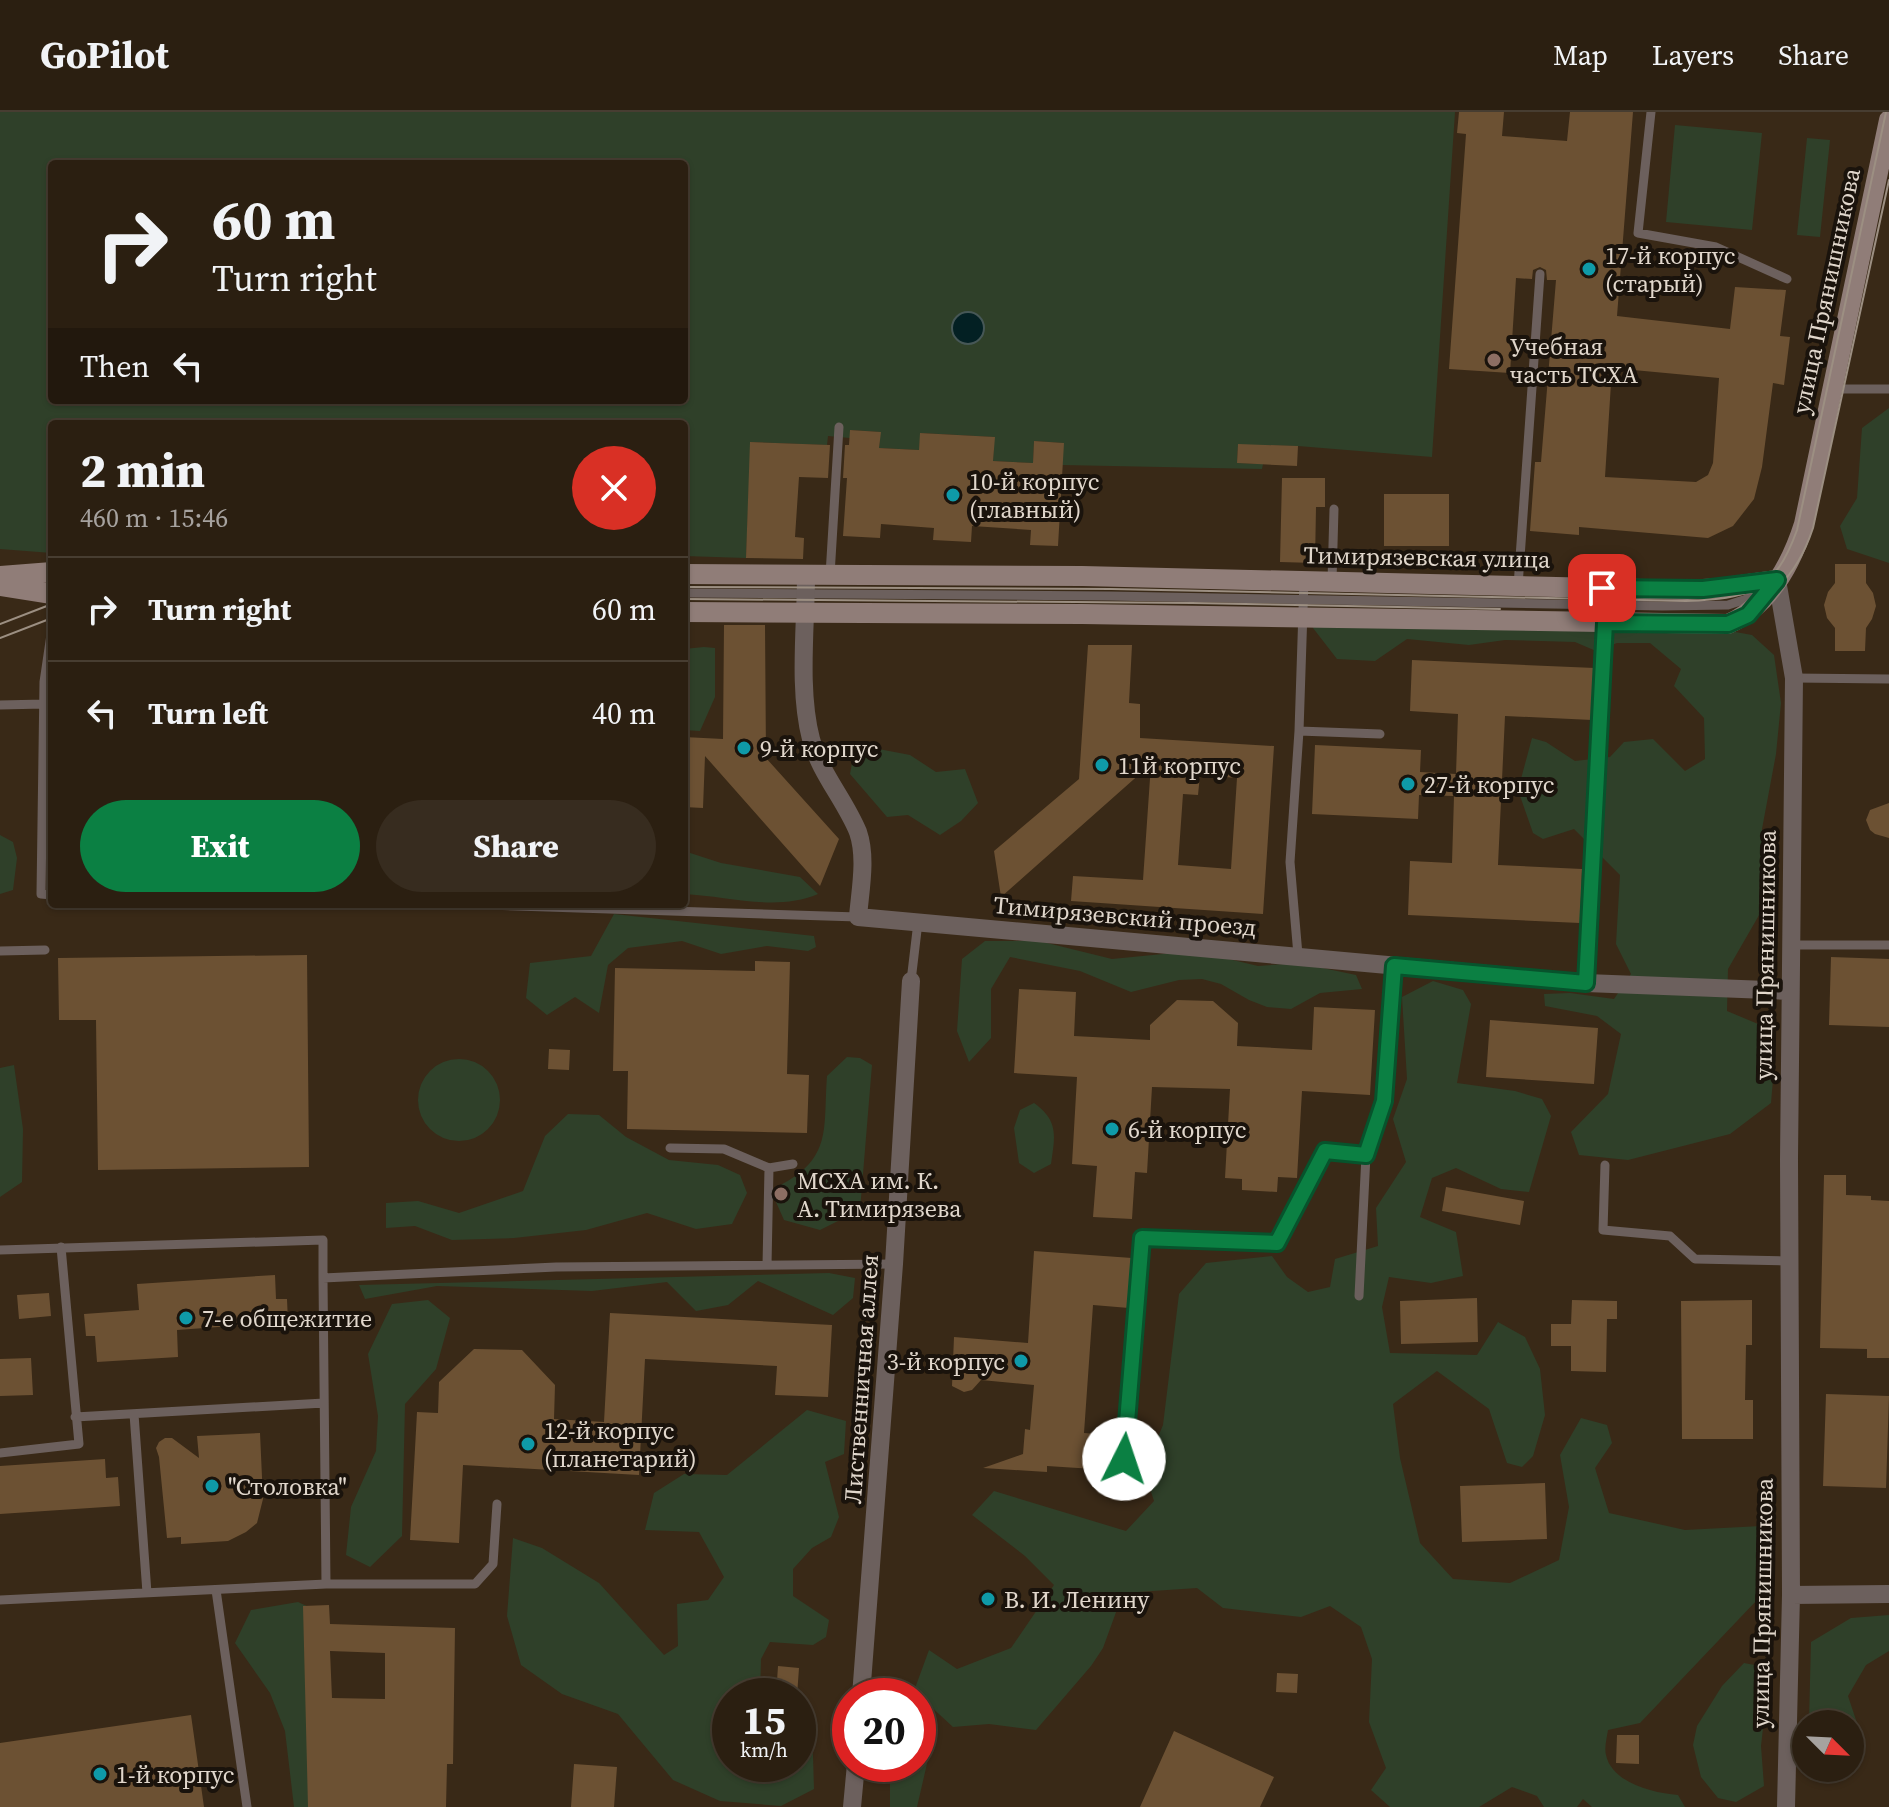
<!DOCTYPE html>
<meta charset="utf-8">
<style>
body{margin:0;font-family:"Source Serif 4",serif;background:#372c1f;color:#f1f3f6;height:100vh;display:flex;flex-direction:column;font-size:30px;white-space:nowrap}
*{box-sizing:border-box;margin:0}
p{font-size:26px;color:#a6a29f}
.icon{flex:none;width:44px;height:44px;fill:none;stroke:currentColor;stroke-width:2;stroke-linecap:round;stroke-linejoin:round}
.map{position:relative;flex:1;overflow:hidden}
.drawer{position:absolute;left:48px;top:308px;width:640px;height:488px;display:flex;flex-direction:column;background:#2b1f11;border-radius:8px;box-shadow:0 2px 6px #0004,0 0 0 2px #473d31}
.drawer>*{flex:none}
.top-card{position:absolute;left:48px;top:48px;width:640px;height:244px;border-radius:8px;box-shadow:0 2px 6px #0004,0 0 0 2px #473d31;background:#2b1f11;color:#f1f3f6;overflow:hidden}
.needle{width:52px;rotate:114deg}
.controls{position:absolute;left:1792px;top:1598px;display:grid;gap:16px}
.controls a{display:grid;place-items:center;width:72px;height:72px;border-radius:50%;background:#2b1f11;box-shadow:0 2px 6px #0004,0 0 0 2px #473d31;font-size:40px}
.speed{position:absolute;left:712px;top:1566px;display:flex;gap:16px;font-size:40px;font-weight:700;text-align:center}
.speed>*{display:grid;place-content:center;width:104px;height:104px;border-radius:50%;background:#2b1f11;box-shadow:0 2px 6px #0004,0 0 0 2px #473d31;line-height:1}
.speed small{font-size:20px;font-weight:400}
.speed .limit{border:12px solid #d22;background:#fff;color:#111}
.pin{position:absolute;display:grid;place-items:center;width:68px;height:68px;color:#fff;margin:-34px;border-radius:16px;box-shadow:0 4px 12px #0006}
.me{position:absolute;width:88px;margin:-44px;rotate:4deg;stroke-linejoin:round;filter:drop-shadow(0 0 6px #0008)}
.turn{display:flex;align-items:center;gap:28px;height:168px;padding:0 32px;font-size:36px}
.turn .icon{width:104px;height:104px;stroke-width:2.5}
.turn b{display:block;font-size:56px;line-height:68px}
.then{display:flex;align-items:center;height:76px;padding:0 32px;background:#0003;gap:16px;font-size:30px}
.round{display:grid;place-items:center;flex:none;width:84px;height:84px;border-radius:42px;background:#372c1f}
.overview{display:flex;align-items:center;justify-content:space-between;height:136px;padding:0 32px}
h1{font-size:48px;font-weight:800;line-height:60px}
.primary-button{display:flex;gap:16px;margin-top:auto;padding:16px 32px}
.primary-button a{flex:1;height:92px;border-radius:48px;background:#0b8043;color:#fff;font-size:32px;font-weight:800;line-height:92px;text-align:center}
.primary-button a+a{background:#372c1f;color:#f1f3f6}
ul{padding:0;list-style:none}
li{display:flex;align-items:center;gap:24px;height:104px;padding:0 32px;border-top:2px solid #473d31}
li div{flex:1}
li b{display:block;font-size:30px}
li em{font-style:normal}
header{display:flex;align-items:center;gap:48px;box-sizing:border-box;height:112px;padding:0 40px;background:#2b1f11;border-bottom:2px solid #473d31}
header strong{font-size:38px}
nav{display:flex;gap:44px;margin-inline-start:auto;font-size:28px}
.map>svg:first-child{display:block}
</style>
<header>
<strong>GoPilot</strong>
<nav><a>Map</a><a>Layers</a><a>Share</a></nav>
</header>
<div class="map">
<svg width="1889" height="1695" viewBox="0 0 1889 1695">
<rect width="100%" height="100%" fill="#392917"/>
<path fill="#2f4029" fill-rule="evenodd" d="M0 0H1455L1432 345 1298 334 1238 333 1237 351 1263 352 1262 357 1062 353 1063 331 1034 329 1033 351 993 349 994 325 921 321 919 338 879 336 880 320 851 318 850 326 828 324 827 333 751 330 746 446 684 444V312H52V441L0 437ZM52 52H684V288H52Z
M1675 13 1762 21 1752 118 1666 110Z
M1807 26 1830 28 1820 125 1797 123Z
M1889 296V451L1847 437 1840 414 1857 386 1862 316Z
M1317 506 1719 517 1752 523 1774 543 1781 591 1776 642 1762 717V798L1728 857 1727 899 1770 917 1774 956 1771 991 1730 1022 1628 1048 1579 1043 1571 1020 1608 982 1621 922 1597 904 1545 894 1544 882 1570 881 1614 887 1631 862 1616 832 1620 763 1574 717 1543 727 1533 721 1518 678 1532 626 1546 630 1575 649 1610 645 1624 630 1653 627 1685 659 1705 647 1704 606 1674 574 1681 557 1650 531H1617L1596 539 1575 530 1505 528 1469 533 1407 527 1375 549 1337 547 1313 516Z
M704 535 715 536V585L700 619 684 618V537Z
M863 634 910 643 936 660 965 657 978 691 961 709 940 723 908 703 887 705 850 662 853 646Z
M0 723 13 730 17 746 13 778 0 782Z
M684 739 721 751 800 765 818 782C776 800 728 784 684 782Z
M614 802 814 824 816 835 808 839 767 834 721 842 682 829 628 836 608 853 599 901 575 885 547 903 526 886 530 851 591 844Z
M985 829H1039L1112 847 1173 841 1216 844 1258 854 1299 851 1356 863 1362 877 1320 881 1291 897 1267 895 1249 888 1221 872 1202 867 1179 868 1131 880 1080 859 1010 845 991 877V926L969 950 957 919 962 847Z
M1433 869 1463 878 1471 892 1457 971 1515 979 1542 987 1551 1004 1529 1080 1501 1077 1456 1056 1432 1066 1420 1105 1456 1120 1463 1164 1431 1171 1389 1165 1382 1195 1390 1241 1477 1243 1498 1210 1525 1225 1540 1257 1545 1303 1533 1344 1522 1355 1507 1351 1489 1297 1437 1259 1393 1292 1400 1346 1420 1431 1453 1467 1510 1471 1559 1448 1569 1395 1560 1343 1581 1306 1607 1313 1612 1331 1595 1356 1609 1401 1685 1418 1761 1414 1757 1488 1640 1611 1608 1618C1607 1625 1604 1636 1606 1643 1612 1671 1653 1681 1678 1683L1685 1695H1592L1583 1687 1577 1695H1544L1537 1684 1512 1675 1479 1695H1390L1371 1678 1386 1656 1369 1610 1372 1547 1361 1515 1330 1494 1301 1505 1223 1496 1197 1476 1123 1481 1103 1536 1091 1554 1036 1618 989 1612 953 1615 914 1579 929 1538 957 1557 1011 1536 1054 1473 1025 1444 972 1403 994 1379 1126 1419 1154 1389 1144 1358 1163 1313 1179 1182 1206 1151 1272 1144 1287 1165 1308 1180 1330 1175 1335 1147 1378 1134 1376 1096 1406 1050 1393 1007 1407 967 1402 885Z
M847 945 860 946 872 953 860 1098 820 1118 784 1108 776 1090 779 1074C833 1046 823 1017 827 964Z
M418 988a41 41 0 1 1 82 0a41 41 0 1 1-82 0Z
M14 953 23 1017 22 1070 0 1085V956Z
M1034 991C1059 1009 1055 1024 1051 1052L1034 1061 1019 1051 1014 1016 1020 998Z
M568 1002 599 1003 626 1025 669 1048 718 1053 740 1063 747 1081 732 1112 696 1117 647 1101 586 1118 514 1126 452 1128 415 1114 386 1116V1091L418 1089 459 1101 523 1079 545 1024Z
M829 1161 855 1166 853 1186 833 1203 758 1169 728 1193 696 1199 667 1170 592 1179 437 1174 365 1187 359 1173Z
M428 1188 450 1206 436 1257 405 1292 402 1424 370 1455 346 1443 351 1395 376 1339 378 1304 368 1242 392 1192Z
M807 1298 846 1309 844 1342 825 1350 839 1405 831 1425 812 1436 793 1457V1484L829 1508 826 1525 813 1533 770 1530 761 1547 760 1584H730V1652H798V1598L812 1610 814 1677 781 1694 720 1689 673 1668 618 1602 562 1582 521 1553 507 1504 513 1426 542 1436 599 1471 664 1543 678 1534 677 1492 708 1488 724 1465 699 1420 645 1418 654 1381 684 1362 727 1363Z
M298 1490 322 1501 311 1695H294L285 1619 270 1581 235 1531 251 1498Z
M1889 1503V1539L1866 1553 1848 1584 1859 1617 1850 1646V1612H1811L1809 1609 1811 1530 1851 1506Z
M1744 1551 1765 1555 1767 1581 1761 1634 1764 1674 1736 1690 1718 1686 1701 1665 1693 1633 1697 1614 1722 1574Z
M918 1626 929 1643 917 1695H890V1652H918Z"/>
<path fill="#032023" stroke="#465756" stroke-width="2" d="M952 216a16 16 0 1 1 32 0a16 16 0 1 1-32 0Z"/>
<path fill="#6c5133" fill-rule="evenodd" d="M1459 0H1504L1502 24 1567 29 1570 0H1633L1617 204 1730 217 1735 175 1786 178 1780 224 1790 225 1784 273 1773 271 1762 355 1754 387 1733 414 1708 426 1579 415V423L1530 419 1535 350H1541L1556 168H1547L1546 158 1540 155 1533 158 1532 167 1516 166 1510 261 1449 257 1466 22 1457 21ZM1612 256 1719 266 1713 351 1708 363 1696 370 1605 365Z
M850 318 881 320 879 336 919 338 920 321 995 325 993 349 1033 351 1034 329 1064 331 1058 434 1030 433 1031 418 972 414 971 430 933 428 934 416 881 412 880 426 843 424 847 366H843L845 333H849Z
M750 330 830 333 828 366 799 365 795 425 804 426 803 447 746 446Z
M1238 332 1298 334 1297 354 1237 351Z
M1282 366H1325V395H1316L1315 451 1280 450Z
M1384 382H1449V434H1384Z
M1835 452H1866V471L1873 481 1876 494 1872 507 1866 516 1865 539H1835V516L1827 506 1824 493 1828 480 1835 471Z
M724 513H765L766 646 839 727 820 774 705 644 703 696 684 695V625L723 627Z
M1088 533H1132L1129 591 1140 592V626L1274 634 1263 802 1071 789 1073 764 1143 768 1151 652 1001 785 994 739 1079 667ZM1200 663 1237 666 1231 757 1178 753 1183 682 1198 683Z
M1412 548 1595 556 1592 608 1505 604 1498 753 1582 757 1580 811 1408 803 1410 749 1452 751 1454 684 1419 683 1418 707 1312 702 1315 633 1421 638 1420 660 1456 662 1458 602 1410 599Z
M1889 691V726L1875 722 1870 718 1866 708 1870 698Z
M307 843 309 1055 98 1058 96 908H59L58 846Z
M1831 845 1889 847V915L1829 913Z
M755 849 790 850 787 962 809 963 807 1021 627 1017 628 959H613L615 856 755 859Z
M1019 877 1076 880 1074 924 1150 928V913L1177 888 1213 889 1238 911 1237 934 1312 938 1314 895 1375 898 1370 983 1302 979 1297 1066 1278 1065 1277 1080 1242 1078V1067L1225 1066 1230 977 1152 975 1147 1061 1135 1060 1132 1107 1093 1105 1097 1054 1072 1052 1077 965 1014 961Z
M1490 908 1598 916 1594 972 1486 965Z
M549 937 570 938 569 958 548 957Z
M1824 1063H1846V1083L1871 1084V1088L1889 1089V1246H1867V1237L1820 1236Z
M1446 1075 1524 1089 1520 1113 1442 1099Z
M1034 1139 1132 1146 1129 1196 1093 1193 1084 1321 1112 1323 1109 1358 1047 1354V1360L983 1356 1023 1342 1025 1317 1030 1318 1034 1273 981 1268 972 1278 964 1280 952 1274 954 1225 1028 1231Z
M275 1163 276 1187H287L288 1210 177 1218 178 1245 97 1250 95 1224H86L84 1202 139 1198 137 1172Z
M49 1181 51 1204 19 1207 17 1183Z
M1477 1186 1478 1230 1401 1232 1400 1189Z
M1572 1188 1617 1189V1207H1607L1606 1260 1571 1259V1234H1551V1212H1571Z
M1752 1188V1233H1746L1745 1288H1753V1327H1682L1681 1189Z
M610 1201 832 1213 828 1285 775 1283 777 1254 645 1247 639 1363 463 1353 459 1431 410 1428 417 1300 438 1301 439 1270 474 1237 522 1238 555 1273 554 1307 604 1310Z
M31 1246 33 1283 0 1284V1247Z
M1826 1282 1889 1284 1886 1376 1823 1374Z
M260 1321 263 1387 257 1411 246 1420 228 1429 181 1432V1425L167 1426 159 1345 156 1336 159 1330 165 1326H172L199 1346 197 1324Z
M105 1347 106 1366 118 1365 120 1394 0 1402V1354Z
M1545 1371 1547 1427 1462 1430 1460 1374Z
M329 1493 330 1512 455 1516 453 1652H447L446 1695H308L303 1494ZM330 1539 385 1541V1587L332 1586Z
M778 1554 799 1556 797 1584H776Z
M1277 1561 1298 1562 1297 1581 1276 1580Z
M191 1603 204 1695H0V1631Z
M1174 1619 1274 1665 1260 1695H1140Z
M1617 1623H1639V1652L1616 1651Z
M574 1652 617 1655 614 1695H571Z"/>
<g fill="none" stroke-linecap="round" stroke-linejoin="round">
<path stroke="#6c605d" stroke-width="9" d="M1651 0 1638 121 1716 135 1787 167
M1833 277H1889
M830 463 839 315
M1332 469 1334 397
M1518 474 1540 162
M684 481 1110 484 1662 494 1728 493 1759 483
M52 516 44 570 41 782 52 783
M1794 566 1889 567
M0 593 44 592
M1299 619 1380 622
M456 792 858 805
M1791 833H1889
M0 839 45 838
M1298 843 1290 750 1299 619 1304 468
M911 869 918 810
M1586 871 1605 511
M670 1036 724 1037 769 1056 793 1052
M1605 1053 1603 1118 1670 1124 1695 1147 1789 1149
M0 1138 323 1128V1166L556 1155 894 1152
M767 1153 769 1056
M1359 1184 1366 1043 1384 989 1394 854
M134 1302 147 1481
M75 1305 324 1291
M0 1341 79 1332 61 1135
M1122 1378 1142 1126 1277 1131 1325 1039 1366 1043
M326 1472H475L493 1452 497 1392
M216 1478 247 1695
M0 1488 326 1472 323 1166"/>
<path stroke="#6c605d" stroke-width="18" d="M806 463C806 514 798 577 811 627 820 661 845 688 858 720 867 746 860 779 858 805L1586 871 1790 879
M1777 468 1794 566 1789 1047 1791 1483 1786 1695
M1791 1483 1889 1482
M861 1584 894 1152 911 869
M852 1695 856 1652"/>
<path stroke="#907d78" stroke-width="20" d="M684 462 1082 464 1687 478 1720 476 1777 468
M0 464 52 460
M0 474 52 482
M684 500 1082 502 1728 512C1768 494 1791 453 1804 412L1889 8"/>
<path stroke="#9c8f82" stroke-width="2" d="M684 475 1111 477 1686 489C1748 486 1774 482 1797 418L1886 0
M684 487 1192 491 1500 497
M1754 490C1785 477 1803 446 1813 416L1889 68
M0 512 52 492
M0 526 52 506"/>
</g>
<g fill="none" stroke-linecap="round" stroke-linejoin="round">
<defs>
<path id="route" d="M1124 1347 1142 1126 1277 1131 1325 1039 1366 1043 1384 989 1394 854 1586 871 1605 511 1728 512 1748 503 1777 468 1703 477 1602 476"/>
</defs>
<use href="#route" stroke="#07532c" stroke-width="20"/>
<use href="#route" stroke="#0b8043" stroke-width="14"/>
</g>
<g fill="#0f9aa8" stroke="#1a130c" stroke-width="3">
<circle cx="1589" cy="157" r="8"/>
<circle cx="953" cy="383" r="8"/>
<circle cx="744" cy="636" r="8"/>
<circle cx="1102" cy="653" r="8"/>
<circle cx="1408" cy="672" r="8"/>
<circle cx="1112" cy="1017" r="8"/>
<circle cx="186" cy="1206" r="8"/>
<circle cx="1021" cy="1249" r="8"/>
<circle cx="528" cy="1332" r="8"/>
<circle cx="212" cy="1374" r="8"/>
<circle cx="988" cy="1487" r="8"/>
<circle cx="100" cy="1662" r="8"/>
</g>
<g fill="#8d6e63" stroke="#1a130c" stroke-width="3">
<circle cx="1494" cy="248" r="8"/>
<circle cx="781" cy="1082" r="8"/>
</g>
<g text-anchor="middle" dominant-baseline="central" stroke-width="8" stroke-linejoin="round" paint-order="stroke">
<g font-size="24" fill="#e1d7cc" stroke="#1a130c" text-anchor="start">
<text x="1605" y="143">17-й корпус<tspan x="1605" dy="28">(старый)</tspan></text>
<text x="1510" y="234">Учебная<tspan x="1510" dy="28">часть ТСХА</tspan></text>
<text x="969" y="369">10-й корпус<tspan x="969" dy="28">(главный)</tspan></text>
<text x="760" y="636">9-й корпус</text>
<text x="1118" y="653">11й корпус</text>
<text x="1424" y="672">27-й корпус</text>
<text x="1128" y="1017">6-й корпус</text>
<text x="797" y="1068">МСХА им. К.<tspan x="797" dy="28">А. Тимирязева</tspan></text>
<text x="202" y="1206">7-е общежитие</text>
<text x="1005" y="1249" text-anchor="end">3-й корпус</text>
<text x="544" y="1318">12-й корпус<tspan x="544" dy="28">(планетарий)</tspan></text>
<text x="228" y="1374">"Столовка"</text>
<text x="1004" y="1487">В. И. Ленину</text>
<text x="116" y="1662">1-й корпус</text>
</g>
<g font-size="24" fill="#e1d7cc" stroke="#1a130c">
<text transform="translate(1826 179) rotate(-78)">улица Прянишникова</text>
<text transform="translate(1427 445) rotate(1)">Тимирязевская улица</text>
<text transform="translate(1125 804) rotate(5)">Тимирязевский проезд</text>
<text transform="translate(1765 843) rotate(-89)">улица Прянишникова</text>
<text transform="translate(861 1267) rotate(-86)">Лиственничная аллея</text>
<text transform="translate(1762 1491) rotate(-89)">улица Прянишникова</text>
</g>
</g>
</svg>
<div class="controls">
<a><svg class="needle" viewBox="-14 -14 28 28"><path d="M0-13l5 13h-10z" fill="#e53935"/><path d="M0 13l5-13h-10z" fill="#a6a29f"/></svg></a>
</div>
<div class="speed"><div>15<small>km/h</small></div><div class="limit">20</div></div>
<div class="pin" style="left:1602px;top:476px;background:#d93025"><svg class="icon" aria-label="arrive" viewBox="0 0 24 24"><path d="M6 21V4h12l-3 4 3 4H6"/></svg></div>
<svg class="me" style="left:1124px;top:1347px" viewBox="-20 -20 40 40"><circle r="19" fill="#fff"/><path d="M0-13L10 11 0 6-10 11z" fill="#0b8043"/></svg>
<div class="top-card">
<div class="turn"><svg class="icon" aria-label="right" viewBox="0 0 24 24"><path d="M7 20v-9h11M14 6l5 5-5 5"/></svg><div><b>60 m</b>Turn right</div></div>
<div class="then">Then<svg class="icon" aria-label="left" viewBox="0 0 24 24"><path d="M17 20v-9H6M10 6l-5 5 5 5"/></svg></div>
</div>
<section class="drawer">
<div class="overview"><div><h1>2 min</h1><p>460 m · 15:46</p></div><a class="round" style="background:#d93025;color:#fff"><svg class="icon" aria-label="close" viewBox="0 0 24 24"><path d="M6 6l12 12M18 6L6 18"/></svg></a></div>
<ul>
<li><svg class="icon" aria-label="right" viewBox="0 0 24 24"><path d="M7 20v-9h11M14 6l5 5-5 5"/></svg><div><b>Turn right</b></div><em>60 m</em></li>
<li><svg class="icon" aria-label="left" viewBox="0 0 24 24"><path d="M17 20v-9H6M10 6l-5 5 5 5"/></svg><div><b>Turn left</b></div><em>40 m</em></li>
</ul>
<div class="primary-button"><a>Exit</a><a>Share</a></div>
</section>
</div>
